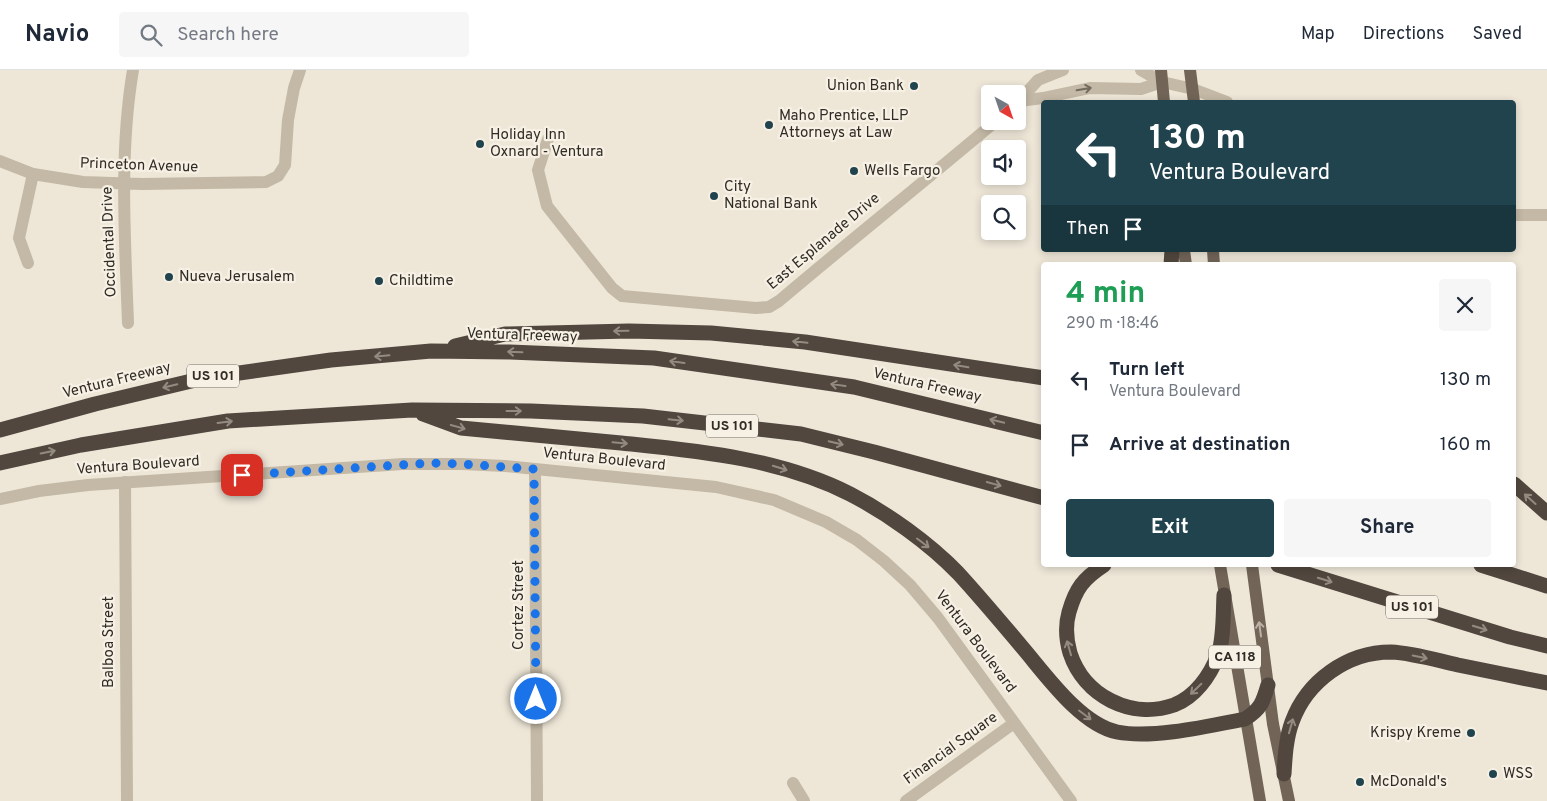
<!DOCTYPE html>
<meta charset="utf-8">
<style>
body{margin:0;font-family:Overpass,sans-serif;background:#f6f6f7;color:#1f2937;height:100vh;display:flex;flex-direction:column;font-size:19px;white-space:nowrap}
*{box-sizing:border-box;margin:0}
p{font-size:16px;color:#747a83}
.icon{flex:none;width:28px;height:28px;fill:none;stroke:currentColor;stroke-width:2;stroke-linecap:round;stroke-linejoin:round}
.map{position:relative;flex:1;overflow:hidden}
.sheet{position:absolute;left:1041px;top:192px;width:475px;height:305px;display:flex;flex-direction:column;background:#fff;border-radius:5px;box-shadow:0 2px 8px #0003}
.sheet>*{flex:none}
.banner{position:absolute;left:1041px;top:30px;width:475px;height:152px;border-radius:5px;box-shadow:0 2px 8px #0003;background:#20434e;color:#fff;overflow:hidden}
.needle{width:32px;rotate:140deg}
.buttons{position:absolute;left:981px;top:15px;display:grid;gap:10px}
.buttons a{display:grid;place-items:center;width:45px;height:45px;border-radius:5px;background:#fff;box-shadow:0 2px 8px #0003;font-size:25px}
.pin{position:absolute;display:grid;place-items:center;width:42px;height:42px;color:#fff;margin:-21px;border-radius:10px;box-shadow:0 2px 8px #0006}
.me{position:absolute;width:55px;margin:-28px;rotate:0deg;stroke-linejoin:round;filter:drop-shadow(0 0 4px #0008)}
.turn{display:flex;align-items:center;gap:18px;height:105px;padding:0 25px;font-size:22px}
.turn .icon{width:65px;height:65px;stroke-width:2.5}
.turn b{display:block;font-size:35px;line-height:42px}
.then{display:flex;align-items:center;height:48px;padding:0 25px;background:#0003;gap:10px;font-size:19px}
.round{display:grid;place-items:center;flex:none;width:52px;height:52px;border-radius:5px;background:#f6f6f7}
.overview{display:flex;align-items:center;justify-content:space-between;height:85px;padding:0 25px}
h1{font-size:30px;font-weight:700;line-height:38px;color:#1e9e55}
.cta{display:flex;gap:10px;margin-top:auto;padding:10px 25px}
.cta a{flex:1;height:58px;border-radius:5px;background:#20434e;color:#fff;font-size:20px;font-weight:700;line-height:58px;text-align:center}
.cta a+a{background:#f6f6f7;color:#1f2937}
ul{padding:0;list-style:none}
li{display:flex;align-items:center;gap:15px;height:65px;padding:0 25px}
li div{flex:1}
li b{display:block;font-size:19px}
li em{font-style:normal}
header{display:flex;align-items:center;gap:30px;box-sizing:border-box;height:70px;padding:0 25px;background:#fff;border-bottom:1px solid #e0e1e3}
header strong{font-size:24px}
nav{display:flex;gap:28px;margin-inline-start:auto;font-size:18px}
.search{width:350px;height:45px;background:#f6f6f7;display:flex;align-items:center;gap:12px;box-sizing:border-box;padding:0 18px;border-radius:5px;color:#747a83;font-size:19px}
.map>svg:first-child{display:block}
</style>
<header>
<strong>Navio</strong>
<div class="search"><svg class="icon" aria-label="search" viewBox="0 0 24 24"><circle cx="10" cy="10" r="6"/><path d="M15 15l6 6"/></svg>Search here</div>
<nav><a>Map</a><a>Directions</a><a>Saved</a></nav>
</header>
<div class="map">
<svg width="1547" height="731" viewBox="0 0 1547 731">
<rect width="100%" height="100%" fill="#eee7d8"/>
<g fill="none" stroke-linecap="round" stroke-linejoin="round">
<path stroke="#c4b9a6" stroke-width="12" d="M1141 0 1162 12
M1019 31 1043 28 1090 18 1141 19 1162 12
M1018 32 1038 10 1063 0
M548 69 538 100 547 136 612 218 622 226 756 238 769 237 779 231C851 170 924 112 996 51
M0 91 33 104 83 112 142 114 266 112 278 106 285 95 288 50 294 18 300 0
M28 193 19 168 33 104
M128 253C125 169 119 83 133 0
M535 399 537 731
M125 412 127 731
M793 713 804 731
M906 731 1014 653"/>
<path stroke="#c4b9a6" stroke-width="12" d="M1162 12 1193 19 1227 32
M1514 145H1547
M0 429 39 421 88 415 403 394H462L505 396 716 417 774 430 826 452 857 470 884 491 910 515 938 548 1071 731"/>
<path stroke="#726558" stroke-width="12" d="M1161 0 1164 32
M1190 0 1194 32
M1184 180 1186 195
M1213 180 1214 195
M1220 495 1260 731
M1252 495 1273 654 1289 731"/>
<path stroke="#51473e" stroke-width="15" d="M1171 195 1172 180
M455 276 505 264 629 261 711 263 805 272 1044 308
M423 344 461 358C514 363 567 368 621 373 698 381 779 388 850 424 887 443 929 473 958 503 980 527 1001 552 1022 577 1046 605 1080 654 1117 662 1153 669 1209 656 1245 649 1261 639 1263 632 1268 615
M0 360 95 334 204 308 331 290 431 281 510 282 654 288 854 317 1044 363
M0 393 81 375 228 351 412 340 531 341 643 346 801 364 874 382 1044 428
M1514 414 1547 443
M1104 495C1083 509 1076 518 1069 542 1065 556 1066 569 1070 583 1084 626 1131 650 1174 635 1195 627 1210 606 1218 585 1224 569 1223 542 1224 525
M1278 495 1510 567 1547 576
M1481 495 1547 516
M1284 704C1285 687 1286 668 1292 652 1307 611 1347 582 1391 582 1413 583 1436 590 1458 595 1488 601 1517 607 1547 613"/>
</g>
<defs><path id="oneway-shaft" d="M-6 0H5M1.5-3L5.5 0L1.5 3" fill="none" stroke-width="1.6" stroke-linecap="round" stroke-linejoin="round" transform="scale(1.25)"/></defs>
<use stroke="#736b60" href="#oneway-shaft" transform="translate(1084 19) rotate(-10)"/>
<g stroke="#938b80">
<use href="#oneway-shaft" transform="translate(621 261) rotate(179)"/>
<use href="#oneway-shaft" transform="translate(800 272) rotate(-174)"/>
<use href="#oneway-shaft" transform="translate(515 282) rotate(-178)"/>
<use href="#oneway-shaft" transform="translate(382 286) rotate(175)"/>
<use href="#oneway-shaft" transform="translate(677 292) rotate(-172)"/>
<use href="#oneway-shaft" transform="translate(961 296) rotate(-171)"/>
<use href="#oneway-shaft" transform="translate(838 315) rotate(-172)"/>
<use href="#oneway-shaft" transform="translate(170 316) rotate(167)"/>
<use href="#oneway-shaft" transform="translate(514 341)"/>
<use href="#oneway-shaft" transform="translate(676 350) rotate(6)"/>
<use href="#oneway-shaft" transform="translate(997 351) rotate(-166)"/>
<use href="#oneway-shaft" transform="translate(225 352) rotate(-7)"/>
<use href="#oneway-shaft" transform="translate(458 357) rotate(15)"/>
<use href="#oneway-shaft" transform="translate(620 373) rotate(5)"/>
<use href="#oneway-shaft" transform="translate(836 373) rotate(13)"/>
<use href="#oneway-shaft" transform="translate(48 382) rotate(-12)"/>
<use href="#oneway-shaft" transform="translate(780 398) rotate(17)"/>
<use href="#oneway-shaft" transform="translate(994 414) rotate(15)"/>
<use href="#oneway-shaft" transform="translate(1530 429) rotate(-138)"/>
<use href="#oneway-shaft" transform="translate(923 473) rotate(37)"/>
<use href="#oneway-shaft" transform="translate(1325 510) rotate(17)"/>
<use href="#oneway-shaft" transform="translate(1480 558) rotate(17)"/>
<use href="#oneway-shaft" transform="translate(1069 578) rotate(-106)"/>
<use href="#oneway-shaft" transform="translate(1420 587) rotate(12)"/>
<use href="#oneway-shaft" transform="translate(1196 619) rotate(136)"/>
<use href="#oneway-shaft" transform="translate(1085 645) rotate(37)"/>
<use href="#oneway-shaft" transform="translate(1291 656) rotate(-74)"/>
</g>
<use stroke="#bbb2a5" href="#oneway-shaft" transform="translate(1260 559) rotate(-98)"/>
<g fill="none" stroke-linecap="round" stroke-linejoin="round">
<path stroke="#1a73e8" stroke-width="9" stroke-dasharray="0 16.2" d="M242 405 432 393 462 394 534 399 536 629"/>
</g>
<g fill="#20434e" stroke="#f6f1e4" stroke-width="2">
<circle cx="914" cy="16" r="5"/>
<circle cx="769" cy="55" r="5"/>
<circle cx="480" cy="74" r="5"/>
<circle cx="854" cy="101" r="5"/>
<circle cx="714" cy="126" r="5"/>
<circle cx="169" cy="207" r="5"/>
<circle cx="379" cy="211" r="5"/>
<circle cx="1471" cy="663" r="5"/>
<circle cx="1493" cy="704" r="5"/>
<circle cx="1360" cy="712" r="5"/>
</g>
<g text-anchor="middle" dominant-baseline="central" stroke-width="4.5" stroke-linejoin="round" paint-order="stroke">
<g fill="#f6f1e4" stroke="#6c665f" stroke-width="1">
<rect x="187" y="294.5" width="52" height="23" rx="4"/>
<rect x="706" y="344.5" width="52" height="23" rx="4"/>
<rect x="1386" y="525.5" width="52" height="23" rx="4"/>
<rect x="1209" y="575.5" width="52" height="23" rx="4"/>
</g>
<g font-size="14" font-weight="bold" fill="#312b26">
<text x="213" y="306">US 101</text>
<text x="732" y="356">US 101</text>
<text x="1412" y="537">US 101</text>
<text x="1235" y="587">CA 118</text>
</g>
<g font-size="15" fill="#312b26" stroke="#f6f1e4" text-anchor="start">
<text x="904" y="16" text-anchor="end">Union Bank</text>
<text x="779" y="46">Maho Prentice, LLP<tspan x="779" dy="17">Attorneys at Law</tspan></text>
<text x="490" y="65">Holiday Inn<tspan x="490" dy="17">Oxnard - Ventura</tspan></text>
<text x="864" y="101">Wells Fargo</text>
<text x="724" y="117">City<tspan x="724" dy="17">National Bank</tspan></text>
<text x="179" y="207">Nueva Jerusalem</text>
<text x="389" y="211">Childtime</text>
<text x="1461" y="663" text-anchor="end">Krispy Kreme</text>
<text x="1503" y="704">WSS</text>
<text x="1370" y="712">McDonald's</text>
</g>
<g font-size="15" fill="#312b26" stroke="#f6f1e4">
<text transform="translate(139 96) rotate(2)">Princeton Avenue</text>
<text transform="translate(110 172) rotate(-92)">Occidental Drive</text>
<text transform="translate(824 172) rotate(-40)">East Esplanade Drive</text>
<text transform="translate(522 266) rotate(2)">Ventura Freeway</text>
<text transform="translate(117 311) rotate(-14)">Ventura Freeway</text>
<text transform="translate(927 316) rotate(13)">Ventura Freeway</text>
<text transform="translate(604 390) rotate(6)">Ventura Boulevard</text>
<text transform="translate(138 396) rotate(-4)">Ventura Boulevard</text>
<text transform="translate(519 535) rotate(-90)">Cortez Street</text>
<text transform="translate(109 572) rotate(-90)">Balboa Street</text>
<text transform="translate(975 572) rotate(53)">Ventura Boulevard</text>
<text transform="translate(951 679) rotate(-36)">Financial Square</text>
</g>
</g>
</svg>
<div class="buttons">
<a><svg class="needle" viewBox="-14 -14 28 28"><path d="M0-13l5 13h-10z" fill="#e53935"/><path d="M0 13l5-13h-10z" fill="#747a83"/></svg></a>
<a><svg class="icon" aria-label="sound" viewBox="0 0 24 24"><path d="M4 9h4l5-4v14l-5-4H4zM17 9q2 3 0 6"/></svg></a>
<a><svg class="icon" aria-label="search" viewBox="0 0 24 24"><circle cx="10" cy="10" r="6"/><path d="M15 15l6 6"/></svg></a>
</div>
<div class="pin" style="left:242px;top:405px;background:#d93025"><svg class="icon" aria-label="arrive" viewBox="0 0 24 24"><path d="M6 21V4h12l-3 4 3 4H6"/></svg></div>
<svg class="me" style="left:536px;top:629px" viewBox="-20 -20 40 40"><circle r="17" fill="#1a73e8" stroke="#fff" stroke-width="3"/><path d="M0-11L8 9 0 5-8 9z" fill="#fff"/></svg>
<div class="banner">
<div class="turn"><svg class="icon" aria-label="left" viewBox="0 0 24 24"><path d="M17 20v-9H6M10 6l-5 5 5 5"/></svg><div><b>130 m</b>Ventura Boulevard</div></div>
<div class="then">Then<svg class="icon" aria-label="arrive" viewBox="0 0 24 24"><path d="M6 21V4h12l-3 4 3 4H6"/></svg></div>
</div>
<section class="sheet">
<div class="overview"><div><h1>4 min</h1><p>290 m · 18:46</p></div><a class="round"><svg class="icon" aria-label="close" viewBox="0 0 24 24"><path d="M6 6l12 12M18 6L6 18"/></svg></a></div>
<ul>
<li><svg class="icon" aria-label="left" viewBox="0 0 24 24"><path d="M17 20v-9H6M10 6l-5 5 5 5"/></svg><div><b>Turn left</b><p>Ventura Boulevard</p></div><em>130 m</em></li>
<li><svg class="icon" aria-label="arrive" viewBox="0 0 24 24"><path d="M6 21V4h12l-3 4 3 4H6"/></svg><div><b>Arrive at destination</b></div><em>160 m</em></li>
</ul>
<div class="cta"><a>Exit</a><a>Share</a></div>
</section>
</div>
